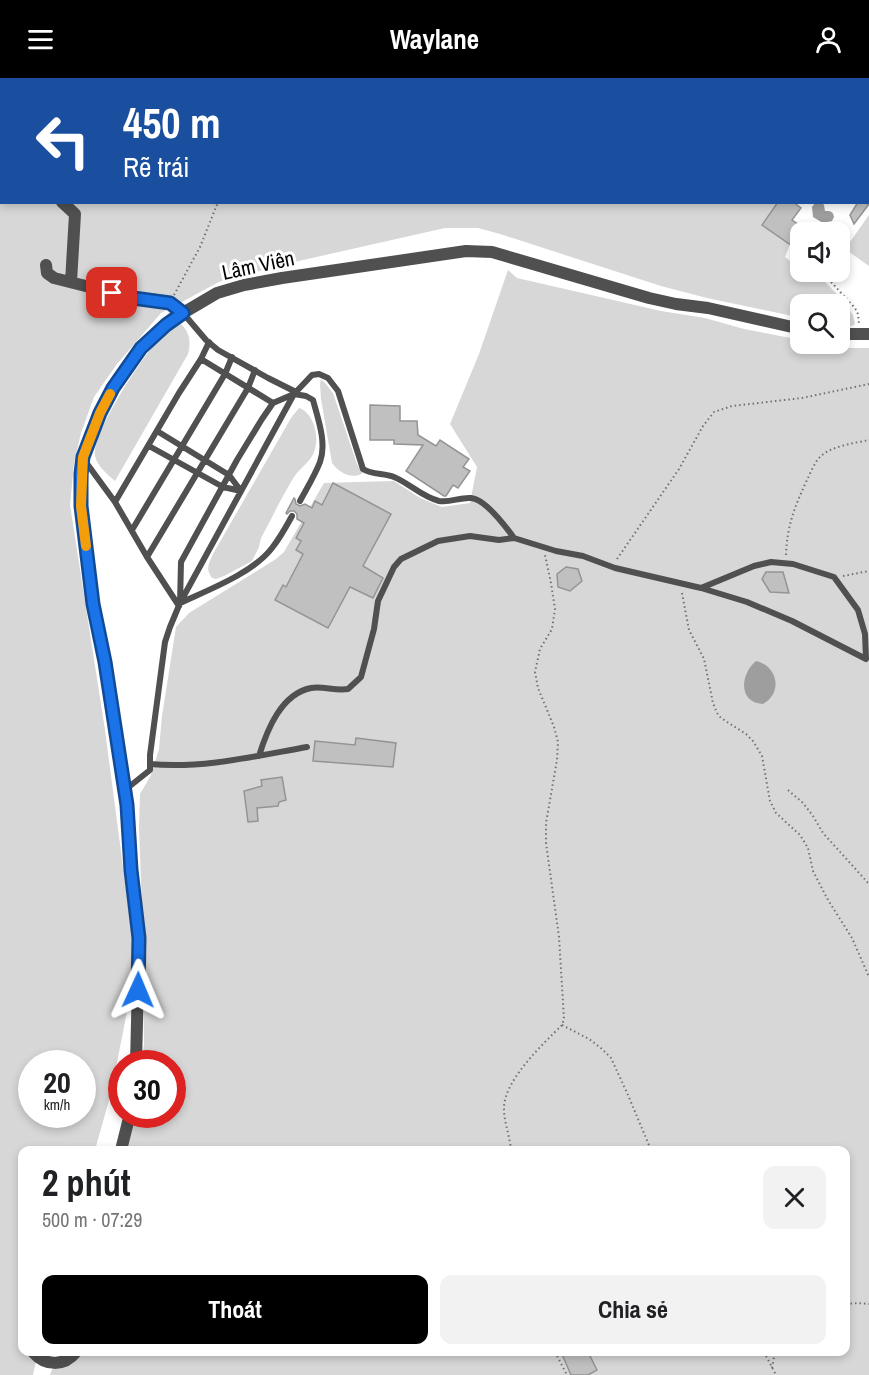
<!DOCTYPE html>
<html lang="vi">
<meta charset="utf-8">
<style>
body{margin:0;font-family:"Archivo Narrow",sans-serif;background:#f2f2f2;color:#202124;height:100vh;display:flex;flex-direction:column;font-size:22px;white-space:nowrap}
*{box-sizing:border-box;margin:0}
p{font-size:20px;color:#757577}
.icon{flex:none;width:33px;height:33px;fill:none;stroke:currentColor;stroke-width:2;stroke-linecap:round;stroke-linejoin:round}
.map{position:relative;flex:1;overflow:hidden}
.details{position:absolute;left:18px;top:1068px;width:832px;height:210px;display:flex;flex-direction:column;background:#fff;border-radius:12px;box-shadow:0 3px 9px #0003}
.details>*{flex:none}
.guide{position:absolute;left:0px;top:0px;width:870px;height:126px;box-shadow:0 3px 9px #0003;background:#1a4fa0;color:#fff;overflow:hidden}
.controls{position:absolute;left:790px;top:144px;display:grid;gap:12px}
.controls a{display:grid;place-items:center;width:60px;height:60px;border-radius:12px;background:#fff;box-shadow:0 3px 9px #0003;font-size:30px}
.speed{position:absolute;left:18px;top:972px;display:flex;gap:12px;font-size:30px;font-weight:700;text-align:center}
.speed>*{display:grid;place-content:center;width:78px;height:78px;border-radius:50%;background:#fff;box-shadow:0 3px 9px #0003;line-height:1}
.speed small{font-size:15px;font-weight:400}
.speed .limit{border:9px solid #d22;background:#fff;color:#111}
.pin{position:absolute;display:grid;place-items:center;width:51px;height:51px;color:#fff;margin:-26px;border-radius:12px;box-shadow:0 3px 9px #0006}
.me{position:absolute;width:66px;margin:-33px;rotate:1deg;stroke-linejoin:round;filter:drop-shadow(0 0 4px #0008)}
.turn{display:flex;align-items:center;gap:21px;height:126px;padding:0 24px;font-size:27px}
.turn .icon{width:78px;height:78px;stroke-width:2.5}
.turn b{display:block;font-size:42px;line-height:51px}
.round{display:grid;place-items:center;flex:none;width:63px;height:63px;border-radius:12px;background:#f2f2f2}
.head{display:flex;align-items:center;justify-content:space-between;height:102px;padding:0 24px}
h1{font-size:36px;font-weight:700;line-height:45px}
.button{display:flex;gap:12px;margin-top:auto;padding:12px 24px}
.button a{flex:1;height:69px;border-radius:12px;background:#000;color:#fff;font-size:24px;font-weight:700;line-height:69px;text-align:center}
.button a+a{background:#f2f2f2;color:#202124}
header{display:flex;justify-content:space-between;align-items:center;height:78px;padding:0 24px;background:#000;color:#fff;font-size:27px;font-weight:700}
.map>svg:first-child{display:block}
</style>
<header><svg class="icon" aria-label="menu" viewBox="0 0 24 24"><path d="M4 6h16M4 12h16M4 18h16"/></svg>Waylane<svg class="icon" aria-label="person" viewBox="0 0 24 24"><circle cx="12" cy="8" r="4"/><path d="M4 21q1-7 8-7t8 7"/></svg></header>
<div class="map">
<svg width="869" height="1297" viewBox="0 0 869 1297">
<rect width="100%" height="100%" fill="#fff"/>
<path fill="#d7d7d7" fill-rule="evenodd" d="M0 0H227V1L2 2V124L778 125 762 147 790 166 785 179 801 191V194L821 200 839 218 853 237 855 246 852 248H840V226H801V240L797 239 707 220 661 208 500 156 478 150H445L281 187 219 204 161 235 117 286 94 319 81 355 74 385 70 427 105 652 136 888 111 1015 95 1072H22V1274H38L33 1297H0ZM32 986H82V1036H32Z
M255 0H490L497 1 254 2Z
M869 137V188L845 171Z
M508 192 517 200 661 233 705 240 744 251 801 262V266H820L844 270H869V1297H50L59 1274H846V1072H125L134 1037 172 1036V986L142 985 144 966 142 832 139 750 140 716 151 697 159 671 162 638 176 549 189 535 276 481 284 474 324 405 394 403 420 420 442 429 470 425 477 389 450 346 479 276Z
M181 246C190 255 191 264 188 276L115 403C108 397 97 388 95 378 91 356 147 270 165 255 169 252 176 249 181 246Z
M321 301 326 306 333 315 357 386 363 395C352 402 339 395 332 385L321 321 320 306Z
M299 330C314 335 320 359 314 374 311 383 300 390 294 399 282 418 272 440 261 460L259 469 252 483 224 498 216 501 212 500C205 491 209 485 213 476L291 340Z"/>
<path fill="#9e9e9e" d="M815 125H822L824 127 825 133C830 133 833 133 834 139L832 143 823 145 813 139 812 129Z
M756 583C778 588 783 615 763 626 738 625 740 596 756 583Z"/>
<path fill="#c0c0c0" stroke="#949494" stroke-width="1.5" d="M778 124H793L801 130 792 142 810 154H801V174L762 147Z
M858 124 869 126 854 146 850 137Z
M370 327 400 328V343H417L418 357 436 368 440 362 469 381 463 389 470 393 458 410 453 407 446 418H444L406 393 423 367 394 366V362H370Z
M333 405 391 436 363 488 383 500 373 520 350 509 328 550 275 522 283 507 286 509 303 476 296 472 301 463 296 460 304 445 297 441V436L294 433H290L287 436 286 435 294 420 295 421 296 426 300 428 305 426 312 430 315 423 322 427Z
M566 489 578 491 582 503 570 513 558 509 557 496Z
M766 494H783L789 515 770 514 762 501Z
M356 660 396 665 393 689 313 683 315 663 355 667Z
M282 699 286 722 279 724 278 728 257 730 258 743 248 744 244 713 262 708 261 702Z
M561 1274H588L597 1292 588 1297H571Z"/>
<g fill="none" stroke-linecap="round" stroke-linejoin="round">
<path stroke="#727272" stroke-width="2" stroke-dasharray="1.5 3" stroke-linecap="butt" d="M347 2 348 0
M822 194 855 230 858 236 859 246
M174 217 200 169 218 124
M786 477C787 447 795 428 807 402 811 394 815 383 821 378 832 368 855 365 869 362
M617 481 679 391 703 348 714 334 732 328 802 320 869 306
M843 498 869 493
M682 515 689 552 704 581 713 625 717 635 721 640 746 656 753 663 762 678 770 723 776 735 800 757 808 770 813 793 828 822 852 860 869 899
M788 712 803 725 813 738 823 755 869 806
M562 947 589 961 602 971 611 980 628 1017 651 1072
M511 1072C510 1059 504 1044 504 1031 503 1003 544 965 562 947L564 941 559 859 546 765V745L557 682 558 664 554 649 538 610 535 594 540 571 552 551 555 531 551 505 545 477
M846 1226 858 1225 869 1226
M555 1274 567 1297
M764 1274 776 1297
M772 1290 775 1274"/>
<path stroke="#505050" stroke-width="6" d="M183 235 206 262 218 272 268 300 296 314
M201 281 273 325
M157 353 229 397 241 413
M149 368 223 409 241 413
M85 383 115 424 147 479 179 528
M115 424 179 315 201 281 209 264
M292 438C286 449 280 460 272 470 253 495 208 512 180 525L181 484 237 382 262 341 273 325 294 316 306 318 313 322C318 341 327 365 320 384 315 397 307 410 300 423
M132 452 225 296 232 279
M147 479 248 310 255 292
M259 678C267 652 281 616 311 610 323 608 335 613 348 611L361 599 374 551 378 523 394 489 401 481 438 463 470 458 499 462 514 460 556 473 583 478 615 490 701 510 747 524 792 543 866 581 865 556 858 532 834 499 793 486 771 484 754 488 701 510
M150 686C202 691 256 678 307 669
M125 712 150 692V677L165 564 170 549 180 525 294 316 312 297 319 296 328 300 338 313 363 391C372 397 384 395 394 399 409 405 422 419 439 423 450 425 460 419 471 420 485 421 506 449 514 460"/>
<path stroke="#505050" stroke-width="12" d="M27 0 28 2
M62 124 75 136 71 204
M46 187 47 195 54 200 133 220 170 225 183 235
M840 256H869
M136 986 139 860 131 792 127 727 105 584 93 526 81 428 83 379 100 335 113 310 141 270 166 247 183 235 217 215 244 207 282 200 466 173 492 174 649 220 676 226 708 230 801 251
M121 1072 130 1036
M33 1274C45 1288 64 1289 76 1274"/>
</g>
<g fill="none" stroke-linecap="round" stroke-linejoin="round">
<defs>
<path id="route" d="M112 215 133 220 170 225 183 235 166 247 141 270 113 310 100 335 83 379 81 396V428L93 526 105 584 127 727 131 792 139 860 138 912"/>
</defs>
<use href="#route" stroke="#114b97" stroke-width="15"/>
<use href="#route" stroke="#1a73e8" stroke-width="10"/>
<path stroke="#f59e0b" stroke-width="10" d="M86 468 81 428 83 379 100 335 110 316"/>
</g>
<g text-anchor="middle" dominant-baseline="central" stroke-width="6" stroke-linejoin="round" paint-order="stroke">
<g font-size="21" fill="#000" stroke="#fff">
<text transform="translate(258 187) rotate(-12)">Lâm Viên</text>
</g>
</g>
</svg>
<div class="controls">
<a><svg class="icon" aria-label="sound" viewBox="0 0 24 24"><path d="M4 9h4l5-4v14l-5-4H4zM17 9q2 3 0 6"/></svg></a>
<a><svg class="icon" aria-label="search" viewBox="0 0 24 24"><circle cx="10" cy="10" r="6"/><path d="M15 15l6 6"/></svg></a>
</div>
<div class="speed"><div>20<small>km/h</small></div><div class="limit">30</div></div>
<div class="pin" style="left:112px;top:215px;background:#d93025"><svg class="icon" aria-label="arrive" viewBox="0 0 24 24"><path d="M6 21V4h12l-3 4 3 4H6"/></svg></div>
<svg class="me" style="left:138px;top:912px" viewBox="-20 -20 40 40"><path d="M0-17L14 15 0 8-14 15z" fill="#1a73e8" stroke="#fff" stroke-width="4"/></svg>
<div class="guide">
<div class="turn"><svg class="icon" aria-label="left" viewBox="0 0 24 24"><path d="M17 20v-9H6M10 6l-5 5 5 5"/></svg><div><b>450 m</b>Rẽ trái</div></div>
</div>
<section class="details">
<div class="head"><div><h1>2 phút</h1><p>500 m · 07:29</p></div><a class="round"><svg class="icon" aria-label="close" viewBox="0 0 24 24"><path d="M6 6l12 12M18 6L6 18"/></svg></a></div>
<div class="button"><a>Thoát</a><a>Chia sẻ</a></div>
</section>
</div>
